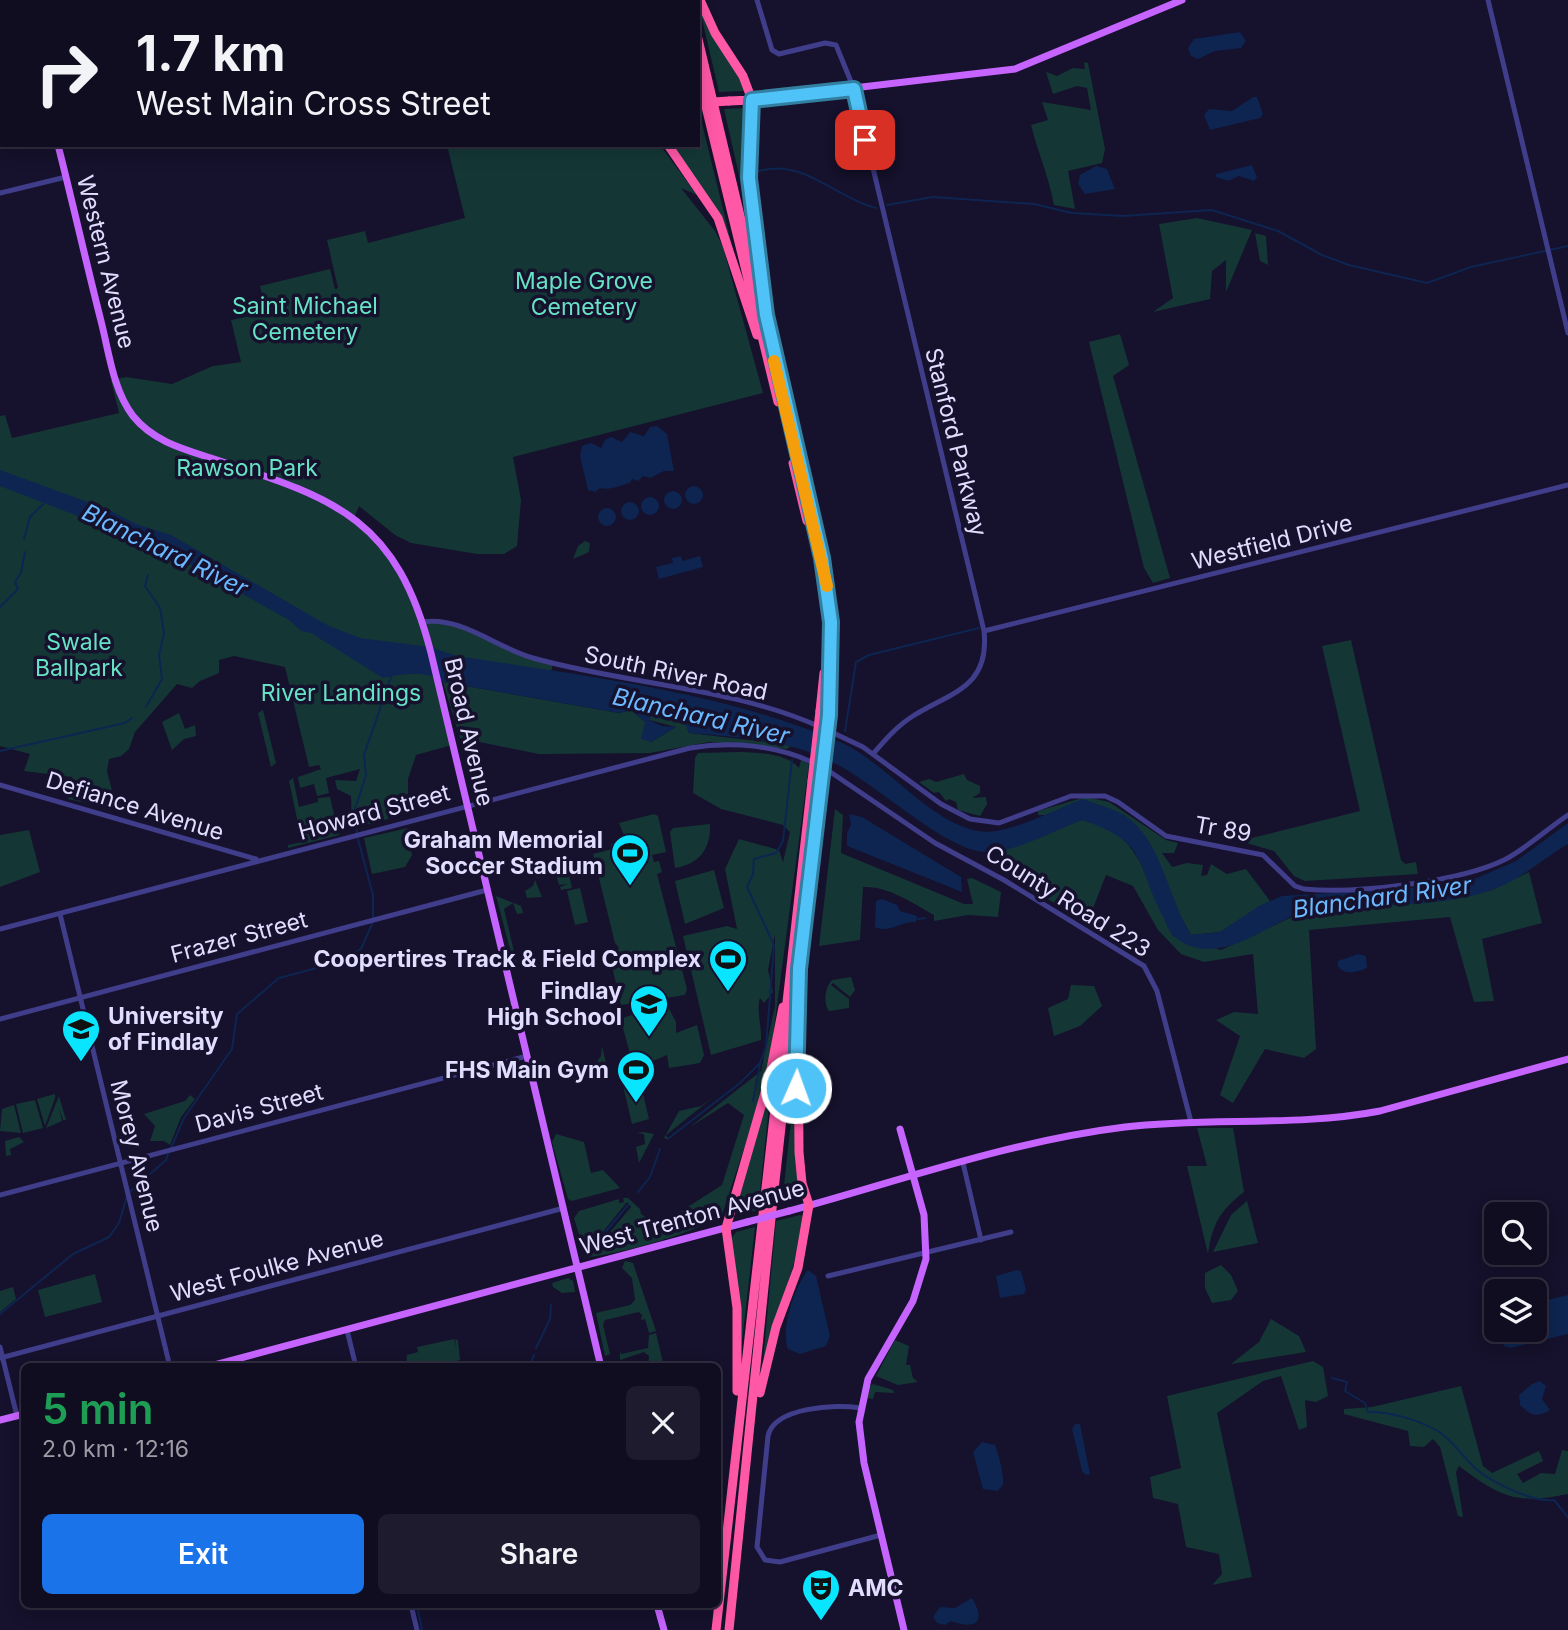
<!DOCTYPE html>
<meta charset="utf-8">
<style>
body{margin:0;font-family:Inter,sans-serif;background:#1e1b2e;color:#f1f3f6;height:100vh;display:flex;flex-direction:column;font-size:26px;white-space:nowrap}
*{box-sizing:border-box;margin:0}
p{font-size:23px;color:#9c9ca5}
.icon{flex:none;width:38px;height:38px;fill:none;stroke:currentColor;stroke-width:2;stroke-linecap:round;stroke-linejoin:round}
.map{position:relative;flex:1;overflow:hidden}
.details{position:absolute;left:21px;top:1363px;width:700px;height:245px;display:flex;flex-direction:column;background:#100d21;border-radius:10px;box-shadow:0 4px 18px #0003,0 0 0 2px #302d3f}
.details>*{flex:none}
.top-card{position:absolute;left:0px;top:0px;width:700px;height:147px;box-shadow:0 4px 18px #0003,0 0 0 2px #302d3f;background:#100d21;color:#f1f3f6;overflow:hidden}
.controls{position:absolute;left:1484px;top:1202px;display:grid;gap:14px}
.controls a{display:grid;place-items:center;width:63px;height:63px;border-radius:10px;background:#100d21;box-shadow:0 4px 18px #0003,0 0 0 2px #302d3f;font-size:35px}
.pin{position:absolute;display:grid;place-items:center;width:60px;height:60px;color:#fff;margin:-30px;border-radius:14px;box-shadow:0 4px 10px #0006}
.me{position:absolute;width:77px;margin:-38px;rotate:2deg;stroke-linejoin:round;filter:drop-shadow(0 0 5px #0008)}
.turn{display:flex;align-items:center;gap:24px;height:147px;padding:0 21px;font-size:32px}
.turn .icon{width:91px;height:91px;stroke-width:2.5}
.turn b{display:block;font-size:49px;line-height:60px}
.round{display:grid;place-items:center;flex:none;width:74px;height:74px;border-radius:10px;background:#1e1b2e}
.head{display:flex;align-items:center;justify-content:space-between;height:119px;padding:0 21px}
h1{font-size:42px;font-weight:600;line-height:52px;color:#1e9e55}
.primary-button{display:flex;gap:14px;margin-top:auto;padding:14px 21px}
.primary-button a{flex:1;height:80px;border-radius:10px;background:#1a73e8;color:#fff;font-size:28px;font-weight:600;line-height:80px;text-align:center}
.primary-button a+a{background:#1e1b2e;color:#f1f3f6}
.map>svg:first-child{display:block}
</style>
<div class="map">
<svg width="1568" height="1630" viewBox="0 0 1568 1630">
<rect width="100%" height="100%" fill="#16112c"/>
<path fill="#143736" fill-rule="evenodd" d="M698 2 740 74 745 91 719 92Z
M1084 62 1088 63 1105 149 1102 163 1068 171 1075 209 1054 205C1049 177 1038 153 1031 125L1048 120 1042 102 1091 110 1087 88 1077 86 1053 94 1046 72 1057 76 1073 68 1085 69Z
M748 108 752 228H751L724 109Z
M699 111 732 246 719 217 671 145H698Z
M447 145H660L697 195 681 188 715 231 723 247 763 393 513 457 521 500 517 546 504 554H477L411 543 395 535 359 506 354 518 385 549 423 621 450 623 512 651 553 663 548 686 435 668 452 745 416 755 408 779V794L387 801 388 819 352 828 351 796 337 789 335 780 356 781 360 769 326 778 329 793 317 796 314 784 300 788 298 777 321 769 319 765 309 767 285 667 234 656 219 660V673L200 681 192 688 177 684 135 732 129 749 121 756 109 759 107 771 113 795 88 791 86 803 68 799 75 785 72 777 24 771 30 754 0 746V416L5 415 12 438 119 413 111 380 126 377 172 384 213 366 241 362 231 320 259 314 264 304 260 286 330 269 335 289 338 288 327 240 365 231 368 243 465 218Z
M1197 218 1252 230 1226 292V260L1212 271 1210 299 1153 312 1173 298 1159 224Z
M1255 233 1266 236 1268 265 1260 261Z
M1120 334 1129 365 1113 376 1170 578 1153 583 1144 568 1089 342Z
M585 541 590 543 589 552 573 559 578 546Z
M1351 640 1401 860 1405 864 1416 862 1418 874 1305 881 1294 876 1274 851 1240 841 1360 811 1322 646Z
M443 682 619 713 631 710 645 722V732L651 742 676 727 649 720 651 716 686 724 689 733 792 745 787 749 709 742 650 753 539 754 460 738Z
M263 710 276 763 271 767 258 713Z
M179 713 185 729 195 725 196 736 184 739 172 750 162 722Z
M740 752C759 753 786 753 799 768L801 760 809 764 771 1051 760 1100 722 1215C699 1232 614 1256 586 1257L574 1218 579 1211 619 1199V1203L624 1202 623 1198H628L640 1209 641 1214 658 1226 722 1185 744 1115 728 1103 690 1127 761 1071 775 1006V934L768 970 773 992 764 1003 760 998C756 1010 762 1027 761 1040L711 1055 683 936 727 926 737 929 725 869 739 839 779 850 783 862 790 832 783 825 721 809 693 793 695 758 698 753ZM627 1202 631 1207 591 1255 585 1254Z
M964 774 967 780 980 786V793L972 798 986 797 987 804 980 816 958 810 956 802 949 799 946 801 939 792 934 793 919 782 929 779 936 782Z
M293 778 299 807 318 802V798L330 797 339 835 288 848V845L302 842 289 781Z
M1086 797 1109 802 1166 840 1178 843 1174 853H1162L1172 867 1187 863 1203 865 1201 876 1207 875 1211 864 1227 874 1246 869 1270 901 1220 932 1191 935 1124 815H1038V811Z
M835 809 843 815 841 853 964 904H973L967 879 972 878 1001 892 998 917 968 915 934 921V915C912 903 889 886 863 887L860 940 819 946Z
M654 814 658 816 666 852 652 855 654 862 659 861 662 872 657 874 687 989 685 995 621 1005 611 962 619 948 615 943 593 854 612 849 611 844 626 840 619 823Z
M1082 820C1091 823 1105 825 1113 831 1144 851 1156 903 1173 936L1221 950 1309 909 1456 898 1492 890 1529 872 1542 923 1482 939 1494 1001 1474 1002 1450 917 1309 930 1316 1049 1304 1058 1265 1049 1233 1103 1220 1095 1240 1036 1216 1020 1234 1012 1258 1014 1253 954 1204 962 1181 954 1158 930 1133 886 1106 875 1088 921 1032 891 1031 871 999 852Z
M710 824C711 848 700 864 675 868L670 832 673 828Z
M408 828 412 855 405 867 372 874 364 838Z
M29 830 40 872 0 887V835Z
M567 866 572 888 561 890 560 887 568 884 559 885 556 875 535 878 541 873Z
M714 870 724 908 685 924 675 881Z
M535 880 542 897 527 898 525 891 533 886Z
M580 888 588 922 575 925 567 891Z
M496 896 521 906 523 913 517 914 513 903 504 909 517 964 515 968Z
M851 977 855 990 850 997 833 983 831 985 849 999V1008L829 1011C823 1003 825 987 832 980Z
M1071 985 1094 986 1102 1006 1080 1026 1054 1036 1048 1008 1068 999Z
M666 1003 676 1022V1033L697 1025 704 1055 700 1063 669 1068 667 1055 653 1061H632L621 1021 623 1018Z
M602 1046 608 1072 604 1073 594 1066 601 1056Z
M637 1068 649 1119 632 1124 621 1077 622 1071Z
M772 1079 758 1210 740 1215 736 1213 737 1206Z
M794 1093 800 1197 782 1204Z
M55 1094V1098L45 1126 37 1099Z
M190 1095 195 1099 181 1117 170 1145 164 1141H150L155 1126 144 1114 185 1101Z
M59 1096 66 1120H63L59 1107 62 1121 46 1128Z
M715 1096 666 1135 669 1140 664 1138 679 1111 701 1106Z
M35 1100 43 1128 23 1133 16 1104Z
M14 1105 21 1133 0 1131 2 1109Z
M1197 1128H1233L1244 1192C1220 1210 1212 1225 1208 1254L1187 1166H1207Z
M644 1132 654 1134 639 1163 636 1147 645 1144 644 1134 636 1133Z
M556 1134 584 1142 591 1173 603 1170 620 1188 572 1201 568 1199 552 1142Z
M19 1137 24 1142 10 1149 11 1155 6 1156 5 1141Z
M1247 1201 1258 1243 1213 1252 1231 1215Z
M800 1215 803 1216 794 1263 763 1361 776 1221Z
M755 1227 740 1359 731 1239 736 1232Z
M625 1261 633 1263 656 1331 649 1333 645 1319 641 1320 642 1315 639 1312 605 1320 603 1325 610 1354 605 1356 596 1313 630 1305 635 1300 632 1278 622 1268Z
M1221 1265 1231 1275 1238 1291 1231 1300 1212 1303 1205 1288V1273Z
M95 1274 102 1302 45 1317 38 1290Z
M568 1278 573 1281 575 1292 562 1293 553 1287 552 1283Z
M13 1287 16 1299 0 1312V1291Z
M1271 1319 1299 1336 1306 1352 1231 1364 1259 1342Z
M656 1333 664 1367H648L649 1356 644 1352 620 1360V1351L621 1354 648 1348 649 1335Z
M454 1339 456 1347 455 1339 458 1340 460 1360 436 1367H406L407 1355 418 1352 417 1347Z
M895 1340 909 1346 906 1365H910L913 1378 918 1382 898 1385 876 1376Z
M1313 1361 1323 1367 1328 1396 1316 1402 1305 1400 1307 1427 1299 1430 1281 1376 1263 1381 1217 1413 1252 1577 1212 1585 1222 1574 1219 1554 1186 1547 1178 1504 1153 1498 1150 1477 1181 1468 1167 1396Z
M873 1384 893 1390 894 1393 875 1392 873 1399 868 1398 869 1387Z
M1461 1386 1483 1466 1492 1473 1539 1451 1543 1461 1517 1474 1523 1483 1541 1473 1555 1474 1562 1450 1568 1451V1494C1517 1505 1500 1497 1459 1466L1456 1472 1463 1517 1458 1516 1440 1447 1433 1439 1424 1447 1410 1446 1408 1431 1344 1414V1409L1372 1407Z"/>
<path fill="#0d2550" d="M1240 32 1246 41 1241 48 1215 51 1198 59 1191 56 1188 48 1194 39Z
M1253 97H1257L1263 114 1260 118 1210 130 1204 115 1209 109 1232 111Z
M1252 165 1257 177 1254 181 1239 176 1228 181 1216 177V174Z
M1096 166 1107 169 1115 189 1085 194 1078 184 1080 175Z
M657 426 667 434 674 471H664L650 478 643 476 638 481 632 479 630 483C622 485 608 491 600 488L595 492 588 490 580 456 582 446 591 443 601 448 605 440 611 437 622 442 630 432 644 436 650 427Z
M0 470 107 509 136 524 171 535 329 626 360 638 430 647 457 656C584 676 720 691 840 742 886 762 930 823 978 831 1008 836 1052 810 1083 799 1096 804 1112 808 1124 815 1162 839 1168 899 1191 935L1220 932 1259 906 1282 896 1432 887 1477 878 1516 861 1568 823V844C1542 859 1520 881 1491 890 1449 905 1398 904 1354 907 1340 907 1320 905 1307 910 1266 924 1217 971 1175 937 1169 933 1166 922 1162 915 1135 861 1148 842 1082 820 1056 830 1012 854 985 852 946 851 874 782 834 763 790 740 739 737 689 733L685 724 651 716 649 720 662 726 676 727 651 742 641 739 645 722 631 710 619 713 443 682C428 670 401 674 383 678L311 633 301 631 289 620 171 554 155 553 154 557 151 556V552L83 518 0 486Z
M685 495a9 9 0 1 1 18 0a9 9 0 1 1-18 0Z
M664 500a9 9 0 1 1 18 0a9 9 0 1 1-18 0Z
M641 506a9 9 0 1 1 18 0a9 9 0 1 1-18 0Z
M621 511a9 9 0 1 1 18 0a9 9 0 1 1-18 0Z
M598 517a9 9 0 1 1 18 0a9 9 0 1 1-18 0Z
M681 556 682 561 700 556 703 567 659 579 656 567 673 563 672 558Z
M849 814 862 817 961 877 962 892 847 846V833L851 825Z
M882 899 897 905 900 911 917 916 916 922C901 921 889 934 875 927L876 901Z
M1358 954 1366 956 1367 968C1356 972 1347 976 1338 967V961Z
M808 1270 816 1276 830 1336 826 1346 800 1354 788 1349C780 1329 795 1286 808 1270Z
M1017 1270 1021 1271 1026 1290 1024 1294 1000 1298 996 1276Z
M1568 1295V1334L1510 1348 1504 1346 1499 1330H1535V1303Z
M1540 1381 1546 1386 1542 1399 1550 1410C1536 1418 1531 1416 1520 1405L1519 1395 1532 1384Z
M1075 1424H1080L1090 1474 1086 1475 1082 1471 1072 1429Z
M982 1442 995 1445C999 1456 1004 1473 1003 1485L997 1491 983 1489 973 1452Z
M972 1598C987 1623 975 1630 951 1621L945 1625 937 1623 933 1617 940 1607 955 1608Z"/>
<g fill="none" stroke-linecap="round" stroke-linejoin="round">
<path stroke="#0d2550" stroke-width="2" d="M759 171C803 158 836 198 876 208
M887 205 933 197 1034 204 1072 213 1123 216 1212 210 1278 231 1322 255 1349 265 1427 283 1471 267 1568 246
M24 539 30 517 43 504
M0 607 18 589 15 582 21 573 25 552
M146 707 162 679 159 655 164 633 160 608 145 586 148 575
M845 731 856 662 869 655 979 628
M0 751 125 723 132 718
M357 833 355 809 366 775 364 755 392 674
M358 839 373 895V918
M918 919 925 918
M753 1101 760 1064
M669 1138 740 1083 760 1063 766 1047 774 945 747 887 753 874 754 859 776 853 783 841 792 760
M171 1148 184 1118 232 1049 237 1014 279 978 340 962 361 949 372 924
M131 1191 166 1160 168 1154
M638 1192 650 1177 660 1149
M587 1254 628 1205
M0 1314 73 1254 109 1237 119 1223 127 1196
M536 1348 550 1319 551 1305
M529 1367 534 1355
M1332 1378 1347 1382 1345 1391 1365 1403 1368 1412C1388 1411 1418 1420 1436 1430 1451 1438 1463 1457 1475 1468 1491 1482 1533 1503 1554 1500L1568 1517
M417 1605 422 1630"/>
<path stroke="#403d8b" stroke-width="5" d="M364 0V2
M757 0 772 50 779 54 825 43 836 45 854 89 984 631C990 688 951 692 913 716 897 726 885 740 873 754
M1488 0 1568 333
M0 193 66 177
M423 622C461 616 497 648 533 658 624 684 731 687 818 726
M984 631 1568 485
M827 730 863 747 941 804 970 819 999 823 1071 796H1105L1118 802 1166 836 1263 855 1295 886 1304 889C1355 894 1461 882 1506 859 1528 847 1547 829 1568 815
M823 767 935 843 1004 880 1144 966 1157 991 1191 1122
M0 785 256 859
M60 914 170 1367
M0 929 690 748C731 741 776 745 814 763
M0 1019 487 890
M963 1163 981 1240
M0 1195 527 1056
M828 1276 1011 1232
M347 1330 356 1367
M0 1347 17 1416
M0 1358 564 1208
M860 1408C836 1404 774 1407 768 1436L757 1547 765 1560 780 1562 881 1535
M411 1605 417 1630"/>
<path stroke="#c664ff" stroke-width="7" d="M22 0V2
M752 100 1015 69 1182 0
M58 145C73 204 86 262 101 321 109 352 113 390 133 416 153 441 183 449 211 458 335 499 396 516 431 653L601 1367
M900 1129 924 1215 926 1259 913 1301 868 1379 859 1422 864 1463 904 1630
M789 1211C899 1181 1011 1141 1125 1127 1210 1117 1297 1127 1380 1111L1568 1059
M207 1367 747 1222
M0 1420 24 1414
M657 1605 664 1630"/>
<path stroke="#ff58a7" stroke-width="9" d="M667 0 668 2
M680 0 681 2
M690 0V2
M700 0 715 33 743 76 752 100 749 178 764 298
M698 39 826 578 831 636 829 715
M698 74 778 402
M729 101 752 100
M0 141H2
M668 145 718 218 757 335
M793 463 807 521
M820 711 824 673
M737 1391V1308L726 1228 769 1079 783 1007
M760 1393 776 1327 798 1268 809 1205 802 1183 799 1152 798 1020
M716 1630 812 781
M729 1630 773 1199 809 875 822 785"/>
<defs>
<path id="rail" d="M0 8 2 5"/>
</defs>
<use href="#rail" stroke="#09e4ff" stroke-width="4.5"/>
<use href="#rail" stroke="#16112c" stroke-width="2" stroke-dasharray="5" stroke-linecap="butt"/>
<path stroke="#c664ff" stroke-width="7" d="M747 1222 789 1211"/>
<path stroke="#ff58a7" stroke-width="9" d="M698 103 729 101
M812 781 820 711
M822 785 829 715"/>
</g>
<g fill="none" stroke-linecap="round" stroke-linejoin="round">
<defs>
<path id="route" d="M796 1088 799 969 829 715 831 622 822 558 766 315 749 178 752 100 854 89 865 140"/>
</defs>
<use href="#route" stroke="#337fa1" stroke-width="18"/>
<use href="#route" stroke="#4fc3f7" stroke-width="12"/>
<path stroke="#f59e0b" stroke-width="12" d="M774 361 827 586"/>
</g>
<defs>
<symbol id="stadium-pin" viewBox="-11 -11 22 30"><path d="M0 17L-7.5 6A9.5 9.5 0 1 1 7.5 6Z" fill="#09e4ff" stroke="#16112c"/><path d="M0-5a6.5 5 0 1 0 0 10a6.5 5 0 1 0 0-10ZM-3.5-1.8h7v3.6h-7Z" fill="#111"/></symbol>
<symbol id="school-pin" viewBox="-11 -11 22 30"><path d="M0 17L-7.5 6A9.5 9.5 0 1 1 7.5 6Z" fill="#09e4ff" stroke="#16112c"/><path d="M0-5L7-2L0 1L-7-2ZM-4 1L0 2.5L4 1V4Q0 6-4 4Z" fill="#111"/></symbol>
<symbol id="university-pin" viewBox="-11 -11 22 30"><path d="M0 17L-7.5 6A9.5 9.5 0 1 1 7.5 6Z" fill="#09e4ff" stroke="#16112c"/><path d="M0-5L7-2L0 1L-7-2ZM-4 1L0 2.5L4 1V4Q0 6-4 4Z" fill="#111"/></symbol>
<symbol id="theatre-pin" viewBox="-11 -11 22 30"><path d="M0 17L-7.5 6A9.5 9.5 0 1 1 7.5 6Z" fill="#09e4ff" stroke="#16112c"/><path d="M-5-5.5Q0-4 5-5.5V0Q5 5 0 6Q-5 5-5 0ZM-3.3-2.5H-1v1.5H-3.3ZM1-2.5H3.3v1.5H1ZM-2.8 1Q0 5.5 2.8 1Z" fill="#111"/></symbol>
</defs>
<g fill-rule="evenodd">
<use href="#stadium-pin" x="608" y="831" width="44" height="60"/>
<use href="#stadium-pin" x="706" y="937" width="44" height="60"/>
<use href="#school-pin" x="627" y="982" width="44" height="60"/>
<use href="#university-pin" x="59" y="1007" width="44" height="60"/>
<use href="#stadium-pin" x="614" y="1048" width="44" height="60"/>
<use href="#theatre-pin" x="799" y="1566" width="44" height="60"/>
</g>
<g text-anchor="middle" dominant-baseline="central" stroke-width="7" stroke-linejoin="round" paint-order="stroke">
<g font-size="23" fill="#e1ddff" stroke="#16112c">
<text transform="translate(106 262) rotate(76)">Western Avenue</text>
<text transform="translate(956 442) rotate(76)">Stanford Parkway</text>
<text transform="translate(1272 542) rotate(-14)">Westfield Drive</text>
<text transform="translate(676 673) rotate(12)">South River Road</text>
<text transform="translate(469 732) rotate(77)">Broad Avenue</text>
<text transform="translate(135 806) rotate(17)">Defiance Avenue</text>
<text transform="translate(374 812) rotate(-15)">Howard Street</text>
<text transform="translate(1223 829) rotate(10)">Tr 89</text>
<text transform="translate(1068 901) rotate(32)">County Road 223</text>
<text transform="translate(239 937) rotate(-15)">Frazer Street</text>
<text transform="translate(259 1108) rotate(-15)">Davis Street</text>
<text transform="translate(137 1156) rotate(76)">Morey Avenue</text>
<text transform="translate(692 1217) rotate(-15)">West Trenton Avenue</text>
<text transform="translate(277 1266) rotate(-15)">West Foulke Avenue</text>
</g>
<g font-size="23" fill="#66e2c4" stroke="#16112c">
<text x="584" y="281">Maple Grove<tspan x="584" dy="26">Cemetery</tspan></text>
<text x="305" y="306">Saint Michael<tspan x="305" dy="26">Cemetery</tspan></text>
<text x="247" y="468">Rawson Park</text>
<text x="79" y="642">Swale<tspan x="79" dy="26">Ballpark</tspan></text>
<text x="341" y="693">River Landings</text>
</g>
<g font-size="23" font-weight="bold" fill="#e1ddff" stroke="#16112c" text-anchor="end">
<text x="603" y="840">Graham Memorial<tspan x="603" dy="26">Soccer Stadium</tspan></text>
<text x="701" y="959">Coopertires Track &amp; Field Complex</text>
<text x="622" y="991">Findlay<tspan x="622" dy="26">High School</tspan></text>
<text x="108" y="1016" text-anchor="start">University<tspan x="108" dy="26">of Findlay</tspan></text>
<text x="609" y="1070">FHS Main Gym</text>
<text x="848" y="1588" text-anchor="start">AMC</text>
</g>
<g font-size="24" font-style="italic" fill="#6bb9ff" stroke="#16112c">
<text transform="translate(165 550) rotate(26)">Blanchard River</text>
<text transform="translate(701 716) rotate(13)">Blanchard River</text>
<text transform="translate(1382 897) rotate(-8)">Blanchard River</text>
</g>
</g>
</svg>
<div class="controls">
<a><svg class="icon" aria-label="search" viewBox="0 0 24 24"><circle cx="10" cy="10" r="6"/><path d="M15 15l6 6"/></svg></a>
<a><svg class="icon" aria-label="layers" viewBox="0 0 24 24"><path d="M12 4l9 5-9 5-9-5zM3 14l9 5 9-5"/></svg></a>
</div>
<div class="pin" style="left:865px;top:140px;background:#d93025"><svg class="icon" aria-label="arrive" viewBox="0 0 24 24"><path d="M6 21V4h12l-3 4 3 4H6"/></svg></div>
<svg class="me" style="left:796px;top:1088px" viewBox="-20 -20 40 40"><circle r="17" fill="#4fc3f7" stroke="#fff" stroke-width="3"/><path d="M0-11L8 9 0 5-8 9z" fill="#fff"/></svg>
<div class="top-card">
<div class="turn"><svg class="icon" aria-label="right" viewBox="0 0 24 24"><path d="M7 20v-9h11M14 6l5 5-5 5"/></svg><div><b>1.7 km</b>West Main Cross Street</div></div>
</div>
<section class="details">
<div class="head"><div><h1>5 min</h1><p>2.0 km · 12:16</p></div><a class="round"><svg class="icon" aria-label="close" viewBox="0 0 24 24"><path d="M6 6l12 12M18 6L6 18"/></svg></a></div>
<div class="primary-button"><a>Exit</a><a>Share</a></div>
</section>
</div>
